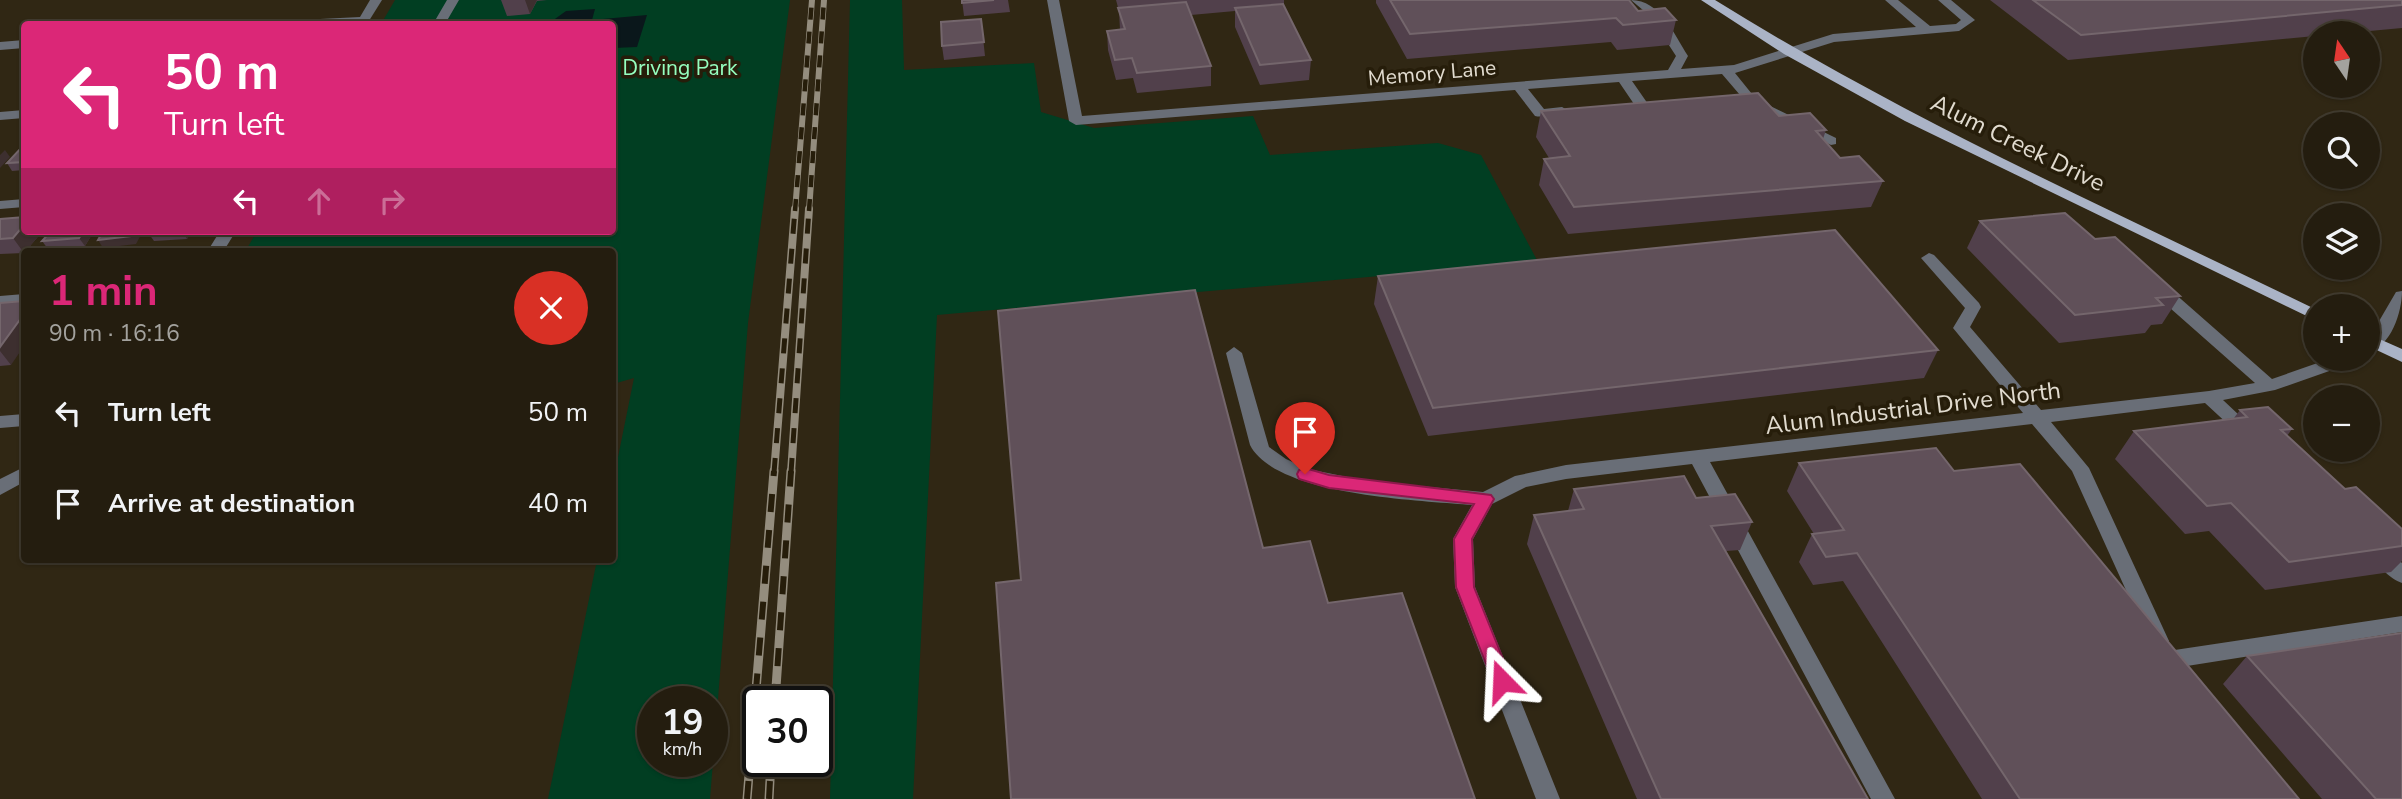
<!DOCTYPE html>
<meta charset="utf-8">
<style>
body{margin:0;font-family:"Nunito Sans",sans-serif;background:#2c2618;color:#f1f3f6;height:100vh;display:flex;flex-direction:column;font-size:26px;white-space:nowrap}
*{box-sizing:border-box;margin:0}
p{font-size:23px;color:#a3a29e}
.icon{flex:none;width:38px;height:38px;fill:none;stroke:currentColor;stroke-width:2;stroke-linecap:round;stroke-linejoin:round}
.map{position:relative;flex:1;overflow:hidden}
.sheet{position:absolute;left:21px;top:248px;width:595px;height:315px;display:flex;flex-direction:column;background:#241d0f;border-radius:7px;box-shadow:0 2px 5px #0004,0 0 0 2px #413b2f}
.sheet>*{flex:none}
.top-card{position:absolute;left:21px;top:21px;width:595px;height:214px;border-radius:7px;box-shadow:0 2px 5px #0004,0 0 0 2px #413b2f;background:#db2777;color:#fff;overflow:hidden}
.needle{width:46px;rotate:347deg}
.buttons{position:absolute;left:2303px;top:21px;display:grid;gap:14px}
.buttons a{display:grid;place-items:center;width:77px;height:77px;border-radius:50%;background:#241d0f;box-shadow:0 2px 5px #0004,0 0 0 2px #413b2f;font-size:35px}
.speed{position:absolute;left:637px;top:686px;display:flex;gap:14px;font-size:35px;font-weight:700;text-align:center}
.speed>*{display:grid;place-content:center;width:91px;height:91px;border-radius:50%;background:#241d0f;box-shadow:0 2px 5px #0004,0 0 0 2px #413b2f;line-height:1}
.speed small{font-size:18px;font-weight:400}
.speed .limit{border:4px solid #111;border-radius:10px;background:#fff;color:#111}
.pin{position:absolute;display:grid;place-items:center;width:60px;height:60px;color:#fff;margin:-72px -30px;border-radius:50% 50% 50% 0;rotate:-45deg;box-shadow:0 0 7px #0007}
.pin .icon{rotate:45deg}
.me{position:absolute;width:77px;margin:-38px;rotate:339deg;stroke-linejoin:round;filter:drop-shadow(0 0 5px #0008)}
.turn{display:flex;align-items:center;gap:24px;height:147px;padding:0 28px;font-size:32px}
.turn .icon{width:91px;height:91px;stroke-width:2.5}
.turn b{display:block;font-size:49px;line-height:60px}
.lanes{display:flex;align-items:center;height:66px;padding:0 28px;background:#0003;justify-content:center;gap:35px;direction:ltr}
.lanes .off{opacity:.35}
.round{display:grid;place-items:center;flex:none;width:74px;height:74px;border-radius:37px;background:#2c2618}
.headline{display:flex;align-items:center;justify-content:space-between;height:119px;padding:0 28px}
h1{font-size:42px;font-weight:700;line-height:52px;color:#db2777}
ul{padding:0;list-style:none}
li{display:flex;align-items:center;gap:21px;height:91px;padding:0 28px}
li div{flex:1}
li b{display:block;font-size:26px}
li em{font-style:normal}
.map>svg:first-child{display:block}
</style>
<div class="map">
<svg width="2402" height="799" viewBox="0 0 2402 799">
<rect width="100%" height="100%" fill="#302714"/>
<path fill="#013e22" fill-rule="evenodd" d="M395 0H790L748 323 710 799H548L597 560H612L613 482 634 378 613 384 612 252H245L257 231H612V24H381ZM653 702H712V761H653Z
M850 0H902L904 70 1034 63 1041 112 1094 128 1253 116 1270 155 1438 143 1481 155 1538 262 937 315 913 799H830Z"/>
<path fill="#0a171b" d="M595 9 592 20 647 15 637 47 613 48 612 24H548L566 11Z"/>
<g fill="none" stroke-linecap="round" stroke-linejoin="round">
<path fill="#696e77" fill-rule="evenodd" d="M370 0H382L367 24H294L300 20 360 17Z
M447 0H459L445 24H433Z
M1047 0H1059L1082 116 1668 70 1676 56 1650 16 1631 0C1660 0 1674 34 1688 56L1681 69 1734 65 1833 34 1916 27 1885 0H1898L1930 26 1956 24 1961 20 1938 0H1951L1975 20 1959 31 1834 42 1735 73 1756 99 1836 138V144L1831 145 1752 106 1751 102H1728V96L1740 95 1722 74 1632 81 1648 104 1641 108 1636 107 1619 82 1528 89 1544 109 1562 107 1569 111C1562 117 1545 118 1535 116L1515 90 1076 125 1069 121Z
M24 40V48L0 50V42Z
M24 110V118L0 120V112Z
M24 199V207L0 209V201Z
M220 231H236L223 252H207Z
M1929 253 1934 255 1979 303 1981 307 1970 327 2041 410 2209 391 2255 383 2153 293 2151 289 2159 284 2165 285 2272 379 2329 359H2354L2352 363 2275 390 2223 400 2256 431 2259 435 2256 439H2244L2205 403 2051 422 2089 468 2169 641 2166 647 2159 650 2152 647 2149 641 2072 471 2032 424 1710 462 1895 799H1871L1692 464 1566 479 1526 487 1492 504 1473 539 1475 587 1560 799H1536L1455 587 1453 539 1472 505C1420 500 1276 496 1250 445L1226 353 1234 347 1242 353 1269 447 1286 459 1308 469 1367 481 1483 492 1515 476 1566 465 2023 413 1953 328 1965 308 1921 258Z
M2402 291C2402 312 2391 347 2368 352V340L2396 292Z
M24 294V304L0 306V296Z
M24 414V426L0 428V416Z
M24 467V482L0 495V479Z
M2379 545 2386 548 2402 563V583C2390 579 2376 564 2369 553L2372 548Z
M2402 616V632L2168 669 2161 666 2157 660 2161 654 2168 651Z"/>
<path fill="#aab3c6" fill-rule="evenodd" d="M1701 0H1715C1906 119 2113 211 2315 309V320L1905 121 1784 54Z
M2368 334 2402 349V362L2368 346Z"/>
<defs>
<path id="rail-far2" d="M795 211 812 0
M809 211 824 0"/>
<path id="rail-far1" d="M774 473 795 209
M791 473 809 209"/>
<path id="rail" d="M775 702 791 471
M747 799 774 471
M769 799 771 761"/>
</defs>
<use href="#rail-far2" stroke="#948d7e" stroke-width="6"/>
<use href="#rail-far1" stroke="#948d7e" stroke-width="8"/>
<use href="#rail" stroke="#948d7e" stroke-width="9"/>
<use href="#rail-far2" stroke="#261d0a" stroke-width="4.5" stroke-dasharray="12" stroke-linecap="butt"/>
<use href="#rail-far1" stroke="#261d0a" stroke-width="5" stroke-dasharray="15" stroke-linecap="butt"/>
<use href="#rail" stroke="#261d0a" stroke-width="6" stroke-dasharray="18" stroke-linecap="butt"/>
</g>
<path fill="#51404b" d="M501 0H547L537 1 530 14 507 16Z
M962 0H1008L1010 12 964 16Z
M1116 0H1284V6L1311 60 1309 80 1260 85 1235 27V11L1191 15 1211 66V86L1137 93 1133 78 1116 80 1108 50 1107 31 1120 30 1119 11Z
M1376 0H1629L1638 11 1676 20 1670 45 1617 50 1611 42 1407 59 1376 3Z
M1990 0H2402V28L2348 33H2315V36L2068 60Z
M981 19 985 56 944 60 942 46Z
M24 95V107L19 100Z
M1541 111 1779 116 1826 130 1823 139 1840 158 1883 181 1871 207 1568 234 1539 185 1544 159 1549 158 1536 137Z
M24 146V170L12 171 7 163Z
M0 219 42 232 24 253 0 254Z
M1980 221 2095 239 2180 296 2162 324 2151 325 2145 333 2059 343 1967 248Z
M51 231H94L85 246 48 249 42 241Z
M150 231H192L187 239 154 241 149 234Z
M1378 276 1938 350 1924 378 1428 436 1374 304Z
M0 303 11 365 0 366Z
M2240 410 2292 429 2287 436 2345 489 2402 529V561L2391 572 2265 590 2209 531 2185 534 2115 459 2134 431 2234 418Z
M1799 463 1954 471 2299 799H1982L1843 581 1813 585 1799 562 1812 534H1814L1787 491Z
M1574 489 1696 498 1752 522 1740 550 1726 551 1868 799H1637L1527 544 1534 515 1568 511Z
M2247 656 2402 799H2322L2223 684Z"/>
<path fill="#3d2f2f" d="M525 0H537L530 14Z
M5 150 10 157 0 168V155Z
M24 225V231L42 232 24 253 13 238Z
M84 231H94L85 246 79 238Z
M134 231H143L136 244 103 248 98 240Z
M182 231H192L187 239Z
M24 314V346L11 365 0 351V347Z"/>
<path fill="#605059" stroke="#74666c" stroke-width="2" d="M962 0H994L962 3Z
M1390 0H1629L1638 11 1665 8 1676 20 1623 25 1616 18 1410 34Z
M2033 0H2402V5L2081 35Z
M1186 2 1211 66 1137 73 1132 58 1115 60 1107 31 1125 29 1118 8Z
M1283 4 1311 60 1260 65 1235 8Z
M981 19 984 42 942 46 941 22Z
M1758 93 1779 116 1810 113 1826 130 1816 131 1840 158 1859 156 1883 181 1574 207 1544 159 1570 156 1541 111Z
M23 146H24V162L7 163Z
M2065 213 2095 239 2115 237 2180 296 2156 298 2163 305 2075 315 1980 221Z
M24 217V225L13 238 0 239V219Z
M1835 230 1938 350 1433 408 1378 276Z
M51 231H84L79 238 42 241Z
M103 231H134L131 236 98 240Z
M150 231H182L149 234Z
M1195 290 1263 548 1310 541 1328 603 1402 593 1475 799H1011L996 583 1021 580 998 311Z
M24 301V314L0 347V303Z
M2268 407 2292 429 2281 430 2345 489 2356 487 2402 529V546L2289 562 2231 503 2207 506 2134 431 2247 417 2240 410Z
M1936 448 1954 471 2020 464 2299 799H2020L1857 553 1826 557 1812 534 1844 530 1799 463Z
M1684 476 1696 498 1735 494 1752 522 1711 526 1868 799H1661L1534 515 1584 509 1574 489Z
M2402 633V799H2376L2247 656Z"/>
<path fill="#db2777" stroke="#8e194d" stroke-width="2" d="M1305 468 1329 475 1491 495 1494 499 1472 539 1474 587 1512 681 1509 687 1502 689 1495 687 1456 587 1454 539 1474 504 1329 488 1299 479 1297 474 1299 470Z"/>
<g text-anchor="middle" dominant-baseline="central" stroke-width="7" stroke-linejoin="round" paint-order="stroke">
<g font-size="21" fill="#95febf" stroke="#261d0a">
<text x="680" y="68">Driving Park</text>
</g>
<g font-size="21" fill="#e1dbcf" stroke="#261d0a">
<text transform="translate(1432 73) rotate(-5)">Memory Lane</text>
</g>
<g font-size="24" fill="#e1dbcf" stroke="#261d0a">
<text transform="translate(2018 143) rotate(26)">Alum Creek Drive</text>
<text transform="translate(1913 408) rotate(-7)">Alum Industrial Drive North</text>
</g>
</g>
</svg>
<div class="buttons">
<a><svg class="needle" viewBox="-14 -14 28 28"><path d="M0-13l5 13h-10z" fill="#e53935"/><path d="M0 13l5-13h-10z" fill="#a3a29e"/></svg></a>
<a><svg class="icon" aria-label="search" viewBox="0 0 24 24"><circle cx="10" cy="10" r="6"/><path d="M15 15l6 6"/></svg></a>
<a><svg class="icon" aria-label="layers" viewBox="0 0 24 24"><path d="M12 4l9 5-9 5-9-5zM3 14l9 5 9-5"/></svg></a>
<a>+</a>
<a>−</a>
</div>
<div class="speed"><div>19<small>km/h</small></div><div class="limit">30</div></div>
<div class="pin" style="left:1305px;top:474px;background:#d93025"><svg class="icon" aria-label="arrive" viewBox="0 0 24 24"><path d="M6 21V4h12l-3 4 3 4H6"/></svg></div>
<svg class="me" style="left:1502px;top:681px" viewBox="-20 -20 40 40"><path d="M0-17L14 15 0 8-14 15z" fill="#db2777" stroke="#fff" stroke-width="4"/></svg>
<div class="top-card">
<div class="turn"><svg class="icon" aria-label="left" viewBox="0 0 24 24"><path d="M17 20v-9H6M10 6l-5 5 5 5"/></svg><div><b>50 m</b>Turn left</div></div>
<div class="lanes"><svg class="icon" aria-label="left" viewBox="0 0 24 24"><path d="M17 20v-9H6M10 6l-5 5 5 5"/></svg><svg class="icon off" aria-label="ahead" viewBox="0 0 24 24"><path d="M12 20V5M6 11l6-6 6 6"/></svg><svg class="icon off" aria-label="right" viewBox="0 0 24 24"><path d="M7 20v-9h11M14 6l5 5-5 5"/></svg></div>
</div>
<section class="sheet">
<div class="headline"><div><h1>1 min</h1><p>90 m · 16:16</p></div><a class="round" style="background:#d93025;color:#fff"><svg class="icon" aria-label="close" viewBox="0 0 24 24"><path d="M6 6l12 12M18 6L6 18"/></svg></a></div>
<ul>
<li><svg class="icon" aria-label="left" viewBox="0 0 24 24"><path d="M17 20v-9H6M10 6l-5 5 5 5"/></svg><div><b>Turn left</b></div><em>50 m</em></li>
<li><svg class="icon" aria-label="arrive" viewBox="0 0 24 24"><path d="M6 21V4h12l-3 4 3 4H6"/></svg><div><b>Arrive at destination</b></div><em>40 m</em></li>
</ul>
</section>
</div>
